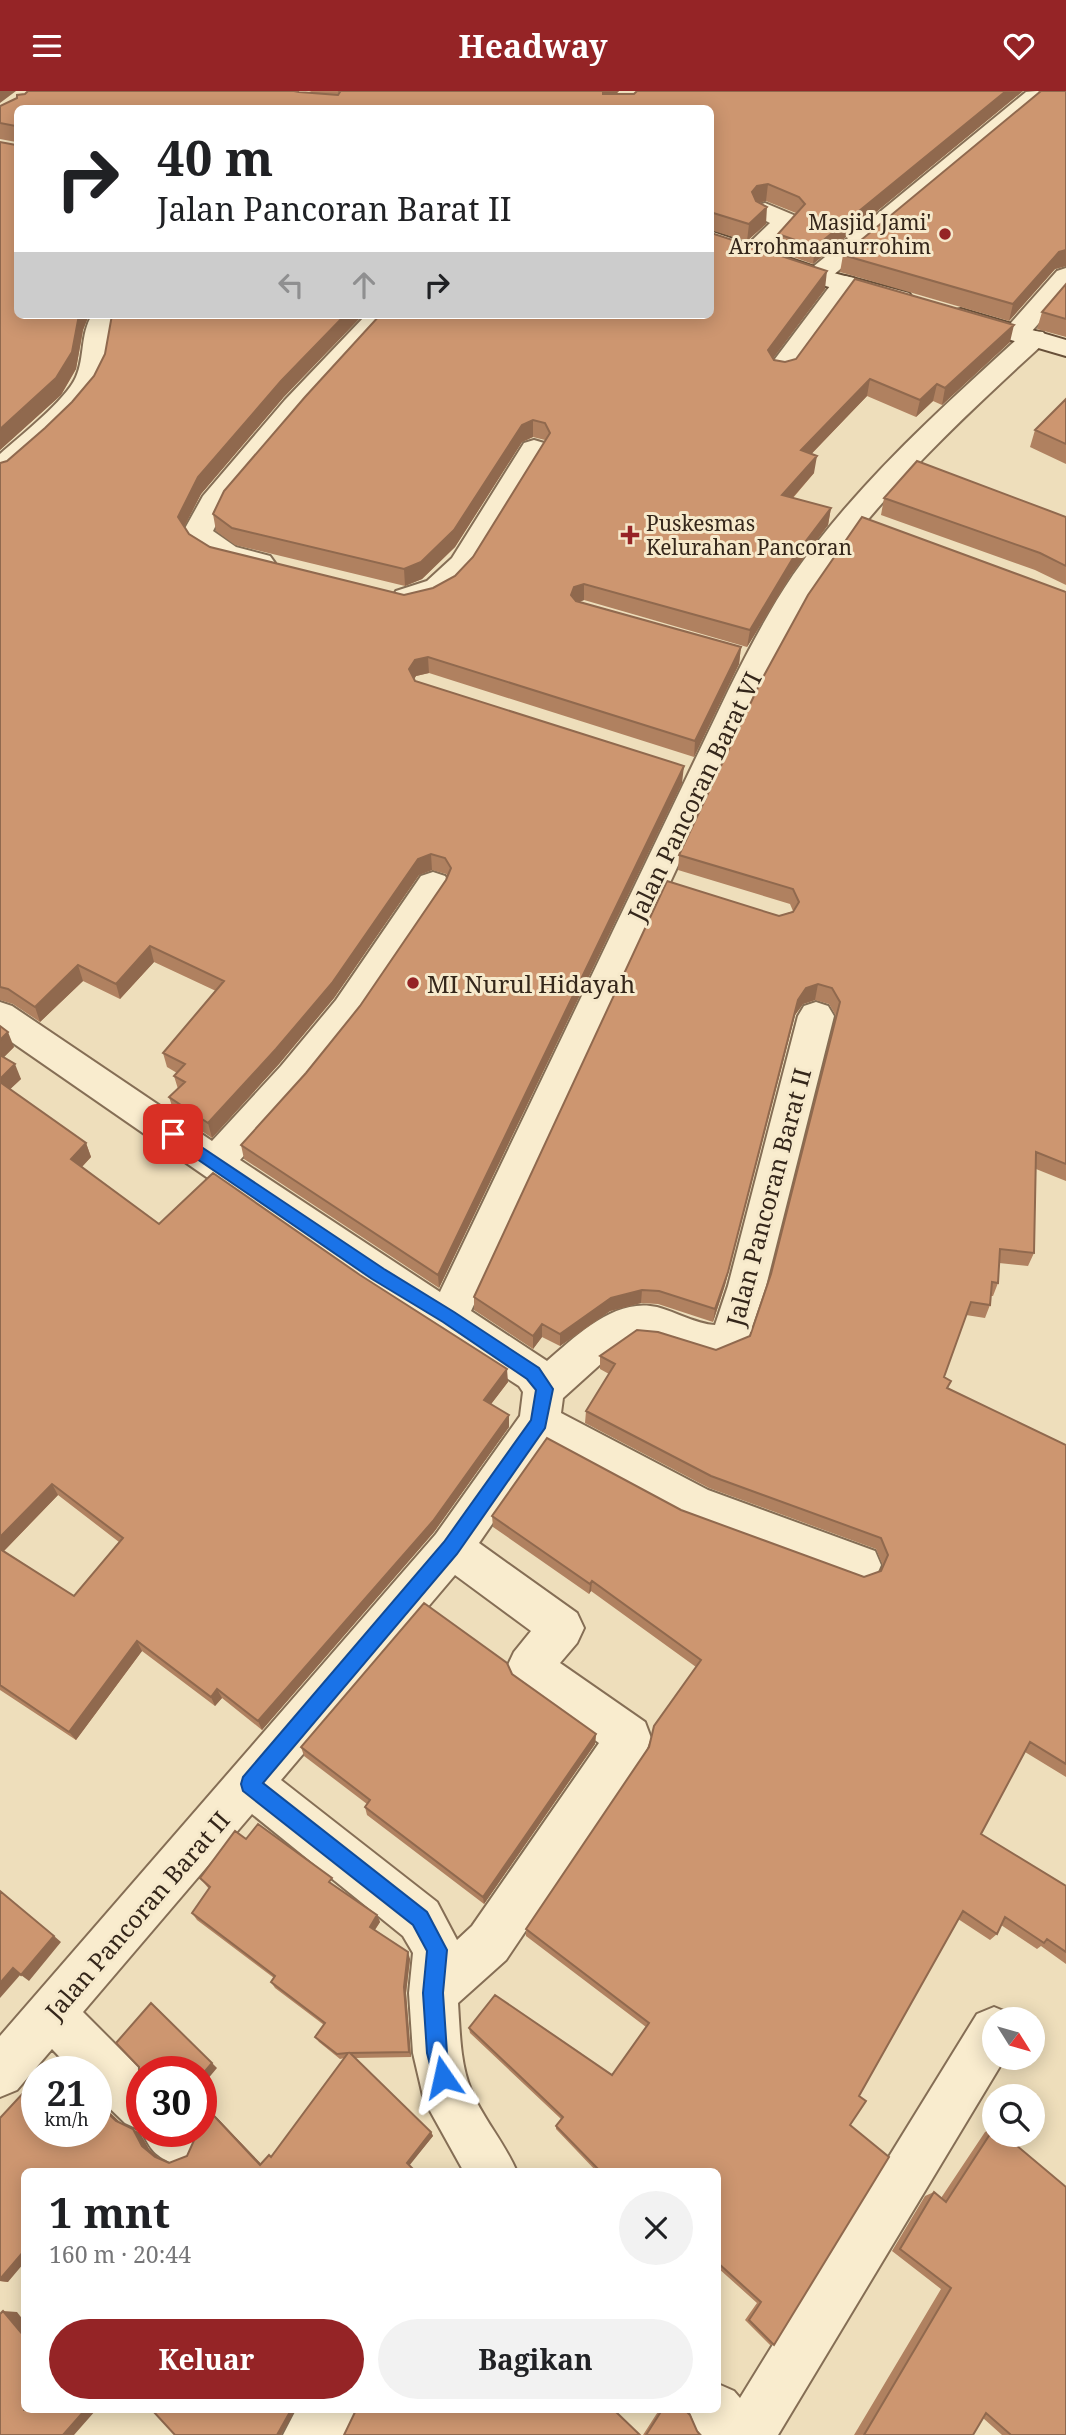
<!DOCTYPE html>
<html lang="id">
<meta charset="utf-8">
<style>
body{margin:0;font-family:"Noto Serif",serif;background:#f2f2f2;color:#202124;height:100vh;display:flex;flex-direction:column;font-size:26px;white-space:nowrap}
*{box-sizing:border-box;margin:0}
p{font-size:23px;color:#757577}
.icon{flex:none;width:38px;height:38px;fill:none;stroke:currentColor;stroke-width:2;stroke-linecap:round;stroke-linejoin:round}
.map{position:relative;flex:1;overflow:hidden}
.details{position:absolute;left:21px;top:2077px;width:700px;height:245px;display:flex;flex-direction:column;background:#fff;border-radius:10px;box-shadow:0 4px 18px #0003}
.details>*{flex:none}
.guide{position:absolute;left:14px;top:14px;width:700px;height:214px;border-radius:10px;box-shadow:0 4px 18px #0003;background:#fff;color:#202124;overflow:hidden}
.needle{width:46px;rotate:127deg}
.buttons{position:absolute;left:982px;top:1916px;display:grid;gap:14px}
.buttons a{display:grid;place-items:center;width:63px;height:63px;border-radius:50%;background:#fff;box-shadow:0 4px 18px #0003;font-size:35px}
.speed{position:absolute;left:21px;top:1965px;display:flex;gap:14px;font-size:35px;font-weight:700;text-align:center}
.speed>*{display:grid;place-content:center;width:91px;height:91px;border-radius:50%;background:#fff;box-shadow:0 4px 18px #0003;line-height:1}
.speed small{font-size:18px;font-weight:400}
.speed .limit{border:10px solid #d22;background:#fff;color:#111}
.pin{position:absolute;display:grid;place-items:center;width:60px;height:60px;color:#fff;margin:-30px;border-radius:14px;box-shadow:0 4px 10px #0006}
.me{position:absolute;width:77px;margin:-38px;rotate:349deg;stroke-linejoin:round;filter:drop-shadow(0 0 5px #0008)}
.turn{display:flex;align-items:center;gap:24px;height:147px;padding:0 28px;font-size:32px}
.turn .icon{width:91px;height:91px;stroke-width:2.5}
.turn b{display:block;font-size:49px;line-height:60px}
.lanes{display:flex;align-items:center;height:66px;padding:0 28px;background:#0003;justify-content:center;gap:35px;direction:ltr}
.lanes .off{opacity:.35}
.round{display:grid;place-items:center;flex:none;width:74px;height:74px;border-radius:37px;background:#f2f2f2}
.summary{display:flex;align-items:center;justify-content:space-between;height:119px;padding:0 28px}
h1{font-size:42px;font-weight:700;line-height:52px}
.action{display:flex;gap:14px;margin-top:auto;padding:14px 28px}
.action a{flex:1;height:80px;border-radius:42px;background:#952426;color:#fff;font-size:28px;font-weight:700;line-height:80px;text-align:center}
.action a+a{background:#f2f2f2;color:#202124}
header{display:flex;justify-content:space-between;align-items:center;height:91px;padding:0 28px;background:#952426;color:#fff;font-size:32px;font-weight:700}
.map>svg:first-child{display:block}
</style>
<header><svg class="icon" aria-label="menu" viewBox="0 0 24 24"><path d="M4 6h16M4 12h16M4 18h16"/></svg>Headway<svg class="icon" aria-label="heart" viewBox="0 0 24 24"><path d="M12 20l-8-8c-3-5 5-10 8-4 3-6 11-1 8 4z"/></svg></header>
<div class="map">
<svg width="1066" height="2344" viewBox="0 0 1066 2344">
<rect width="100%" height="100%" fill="#eedebb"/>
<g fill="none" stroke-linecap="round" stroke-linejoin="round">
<defs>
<path id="street" d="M1026 1 1038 0 1046 6 826 190 817 193 808 190 804 185 808 180Z
M765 112 796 125 800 130C788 147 764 173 743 167L739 162 770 132 756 125 752 120 756 115Z
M1066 177V201L1032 240 1043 241 1047 247 1043 253C961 328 879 405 815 497 793 529 776 565 759 600L471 1220 547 1270C576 1245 615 1206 657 1216 676 1221 696 1233 715 1234L728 1195 798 925 804 915 816 911 828 915 834 925 766 1195 745 1257 714 1269 657 1251 635 1249 604 1270 563 1307 561 1322 708 1399 875 1460 881 1474 875 1488 860 1494 680 1428 546 1355 479 1452 577 1522 584 1537 577 1552 560 1572 645 1631 651 1647 645 1663 506 1869 458 1912C460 1941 460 1972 471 1999 483 2028 505 2052 517 2081H464L424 2009 413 1962 409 1902 413 1862 403 1845 252 1723 83 1921 143 1981 142 2040 125 2032 96 2004V1981H74L52 1958 17 1999 0 2006V1945L436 1443 520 1325 523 1301 519 1295 364 1195 0 943V911L12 915 212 1050 281 975 336 909 421 785 433 781 445 785 450 794 445 803 360 929 307 995 240 1069 440 1201 728 600C748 560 768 521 793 484 855 395 936 322 1016 249L1007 247 1003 241 1057 180ZM455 1484 531 1540 514 1561 507 1576 514 1591 599 1652 472 1835 457 1849 437 1811 281 1689Z
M845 185 854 187 858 193 792 284 782 286 772 284 768 278 772 272 836 187Z
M92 224H118C106 244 112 266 103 287 87 322 38 359 10 385L0 388V363C19 346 66 309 76 286 85 266 80 244 92 224Z
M366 224H394L305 321 225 416 213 440 236 456 270 465 275 472 270 479C241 487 199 466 183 441L203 405 285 309Z
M534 349 544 352 548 358C534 381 520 404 506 427 482 465 452 529 396 514L392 507 396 500 427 490 452 467 524 352Z
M994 1916 1011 1923 1013 1928H994V1967H1005L778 2344H702L696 2338 689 2319H718V2293L734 2300 740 2307 977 1923Z
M142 2040H196L199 2048 192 2066 174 2073C156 2065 150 2059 142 2040Z
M296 2319H358L345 2344H283Z"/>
<path id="secondary" d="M710 140 826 180 909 202 913 208 909 214 900 216 808 190 710 157Z
M961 218 1066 249V265L952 232 948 226 952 220Z"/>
</defs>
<use href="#street" stroke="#856e55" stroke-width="4"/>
<use href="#secondary" stroke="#674f38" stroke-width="4"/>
<use href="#street" fill="#f9ecce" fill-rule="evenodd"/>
<use href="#secondary" fill="#f9ecce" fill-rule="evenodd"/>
</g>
<path fill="#b08160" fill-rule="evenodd" d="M309 0H619L616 3 1023 0 813 173 776 160 778 143 796 122 766 110 759 111 766 133 747 150 710 139V18L18 224H89L83 239 76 278 61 304 0 359V51L16 54V51L0 48V15L299 1 314 2Z
M1066 0V175L1055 178 1009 230 840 181 843 164Z
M711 142 825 198 772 268 774 269 785 271 1010 251 942 314 933 310 916 326 867 305 811 363 814 382 793 407 831 417 828 434 791 484 747 556 584 509 579 511 741 556 739 573 694 666 429 582 416 585 414 588 415 590 682 692 439 1197 244 1068 241 1054 306 982 360 915 446 789 448 785 446 783 432 779 419 784 334 907 279 973 212 1047 174 1021 169 1006 178 998 174 985 177 982 167 976 163 962 216 900 154 871 120 908 83 890 40 931 13 913 0 909V372L283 307 201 403 184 436 189 443 210 456 404 504 433 497 455 485 473 466 545 350V349L533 346 522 351 455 456 422 488 405 495 235 454 216 440 213 423Z
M1066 193V246L1037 238 1042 221Z
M1066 308V373L1030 356 1035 339Z
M884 407 1066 426V494L1035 479 881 424Z
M1066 501V1090L1036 1078 1034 1162 1028 1175 999 1172 998 1192 993 1205H991L990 1214 985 1227 966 1224 944 1286 951 1290 947 1297 1066 1354V1686L1025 1661 981 1743 1066 1795V1873L1041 1855 1037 1858 1001 1834 997 1843 990 1849 958 1828 859 2005 850 2034 774 2254H770L745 2229 757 2212 718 2177V2081H597L556 2038V2035L561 2028 470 1942 469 1937 612 1984 646 1936 526 1845V1838L649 1656 696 1576 591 1500 589 1503 493 1436 492 1425 681 1419 864 1486 881 1480 883 1475 876 1458 709 1397 585 1332 586 1320 609 1283 600 1278V1265L716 1259 750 1245 771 1183 836 925 829 913 815 909 803 913 795 924 725 1194 713 1231 658 1213 641 1212 610 1220 560 1255 542 1246 533 1258 474 1219V1206L779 825 793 820 790 813 678 779 679 764Z
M0 935 14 956 4 966 21 988 10 998 86 1052 91 1066 82 1076 159 1133 508 1291 491 1313 509 1336 434 1441 262 1639 222 1607 215 1615 142 1560 76 1649 0 1599ZM58 1404 119 1451 74 1505 4 1460Z
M596 1643 595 1653 484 1813 367 1724 365 1716 367 1713 304 1665 301 1656Z
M246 1748 335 1795 377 1824 380 1831 375 1839 410 1868 406 1902 411 1966 355 1967 431 2041 433 2045 409 2074 24 2081 8 2191 0 2190V2027L122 2033 140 2042 149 2058 160 2068 169 2072 187 2065 201 2040V2010L261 2073 271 2066 345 1967 340 1968 319 1951 315 1946 324 1934 275 1897 271 1891 274 1887 197 1829 192 1822 209 1798 200 1787Z
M994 2036 1066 2344H1002L983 2327 973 2344H854L941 2198 892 2160 925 2105 934 2101 941 2107 985 2041Z
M659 2319H685L697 2340 700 2344H643Z"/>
<path fill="#90694e" d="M0 0H16L0 12Z
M603 0H619L602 16Z
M1006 0H1023L813 173 815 156Z
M768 93 766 110 755 113 752 101 757 95Z
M767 116 766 133 747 150 749 133Z
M1066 159V175L1055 178 1009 230 1013 213 1059 161Z
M827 180 825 198 766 277 768 259Z
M79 224H89L83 239 76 278 61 304 0 359V338Z
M345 224H363L283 307 201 403 181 442 178 426 198 386 281 290Z
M1014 234 1010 251 942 314 945 297Z
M870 288 867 305 799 376 801 359Z
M937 293 933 310 916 326 920 309Z
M533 329V346L522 351 455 456 422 488 405 495 404 478 522 334Z
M817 365 814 382 780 421 782 404Z
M831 417 828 434 791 484 747 556 750 539 793 467Z
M584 493V509L574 513 571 504 574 496Z
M741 556 739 573 694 666 695 650Z
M428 566 429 582 416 585 410 595 409 578 415 569Z
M684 675 682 692 439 1197 438 1184Z
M431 763 432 779 419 784 334 907 279 973 212 1047 208 1032 418 768Z
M150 855 154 871 120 908 116 893Z
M78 874 83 890 40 931 35 916Z
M818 893 815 909 803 913 795 924 725 1194 713 1231 715 1218 798 909 806 897Z
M8 941 14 956 0 970V949Z
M15 973 21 988 4 1004 0 994V988Z
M86 1052 91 1066 76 1082 71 1068Z
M642 1199 641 1212 610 1220 560 1255V1243L611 1207Z
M542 1233V1246L533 1258V1245Z
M507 1278 508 1291 485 1321 484 1309Z
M509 1324V1336L434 1441 262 1639 258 1630Z
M52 1393 58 1404 0 1464V1446Z
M592 1490 591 1500 589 1503 590 1493Z
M137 1550 142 1560 76 1649 69 1641Z
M217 1598 222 1607 215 1615 211 1606Z
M596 1643 595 1653 484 1813 483 1806Z
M377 1824 380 1831 372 1843 370 1836Z
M54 1845 61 1851 29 1890 21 1884Z
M408 1861 410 1868 406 1902 411 1966 409 1961 404 1896Z
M13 1877 21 1883 0 1907V1892Z
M157 1917 217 1977 201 1996V1985Z
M96 2008 123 2034 116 2030 96 2011Z
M201 2010 265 2077 260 2074 201 2011Z
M133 2038 140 2042 149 2058 161 2069 155 2066 142 2055Z
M431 2041 433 2045 409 2075 407 2072Z
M24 2160V2172L8 2191 0 2190V2188Z
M3 2220 17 2221 24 2230V2245Z
M85 2319H96L74 2344H63Z
M291 2319H295L281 2344H277Z"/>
<path fill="#cd9670" stroke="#90694e" stroke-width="2" d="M28 0H294L299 1 338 4 340 1 339 0H603V3H634L637 0H1006L815 156 778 143 805 113 799 106 768 93 757 95 752 101 756 110 767 116 749 133 710 121V18H18V224H79L72 261 56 287 0 338V51L16 54V35L0 32V15L17 7V4L25 3Z
M1041 0H1066V159L1059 161 1013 213 843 164Z
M710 139 711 142 827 180 768 259 774 269 785 271 796 268 855 188 1014 234 945 297 937 293 920 309 870 288 801 359 817 365 782 404 831 417 793 467 750 539 584 493 574 496 571 504 576 510 741 556 695 650 428 566 415 569 409 578 415 590 684 675 438 1184 241 1054 306 982 360 915 446 789 451 777 445 767 431 763 418 768 332 892 276 958 208 1032 169 1006 185 991 174 985 185 973 163 962 224 890 150 855 116 893 78 874 35 916 8 898 0 896V372L7 370 45 337 72 311 94 285 105 263 112 224H345L281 290 198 386 178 426 189 443 210 456 404 504 433 497 455 485 473 466 550 342 545 332 533 329 522 334 454 439 421 471 404 478 232 437 213 423 224 400 305 306 380 224H710Z
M1066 193V228L1042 221Z
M1066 308V353L1035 339Z
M917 370 1066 426V475L1040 462 884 407Z
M862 426 1066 501V1073L1036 1061 1034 1162 1000 1158 998 1192 992 1191 990 1214 971 1211 944 1286 951 1290 947 1297 1066 1354V1673L1030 1651 981 1743 1066 1795V1861L1047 1848 1044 1852 1005 1826 997 1843 963 1820 859 2005 866 2010 850 2034 889 2066 774 2254 749 2229 761 2211 718 2172V2081H601L556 2035 563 2026 469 1937 495 1904 612 1984 649 1932 526 1838 649 1656 654 1635 701 1569 592 1490 590 1493 492 1425 547 1347 681 1419 864 1486 881 1480 888 1464 881 1447 711 1385 586 1320 615 1273 600 1265 637 1239 658 1241 716 1259 750 1245 771 1183 840 911 832 897 818 893 806 897 798 909 728 1181 715 1218 659 1200 642 1199 611 1207 560 1243 542 1233 533 1245 474 1206 667 790 779 825 793 821 799 811 793 798 679 764 761 590 808 504Z
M0 935 8 941 0 949Z
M0 964 15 973 0 988Z
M0 991 86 1052 71 1068 159 1133 213 1082 360 1184 507 1278 484 1309 509 1324 433 1430 258 1630 217 1598 211 1606 137 1550 69 1641 0 1594V1458L74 1505 123 1447 52 1393 0 1446Z
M424 1512 507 1572 512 1583 596 1643 483 1806 365 1716 370 1709 301 1656Z
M258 1733 332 1787 329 1791 377 1824 370 1836 408 1861 404 1896 409 1961 350 1962 431 2041 407 2072 416 2081H24V2160L0 2188V2027L37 1987V2040H96V2011L116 2030 133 2038 142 2055 155 2066 169 2072 187 2065 196 2045 194 2040H201V2011L260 2074 269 2064 271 2066 348 1962 337 1963 315 1946 325 1932 271 1891 275 1885 192 1822 210 1796 200 1787 235 1740 246 1748Z
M0 1800 54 1845 21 1884 13 1877 0 1892Z
M151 1912 212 1972 201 1985V1981H142V2034H138L139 1976 116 1952Z
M994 2037V2044H1004L1066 2096V2344H1011L986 2322 973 2344H864L951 2197 900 2158 934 2101 946 2111Z
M3 2220 24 2245V2319H85L63 2344H0V2223Z
M152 2319H291L277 2344H175Z
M356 2319H614L640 2344H344Z
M662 2319H685L690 2324 697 2340 700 2344H646Z"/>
<path fill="#1a73e8" stroke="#114b97" stroke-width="2" d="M173 1037 384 1178 454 1221 539 1277 553 1298 545 1337 457 1463 263 1692 427 1821 447 1859 443 1902 447 1962 453 1986 450 1993 443 1996 435 1993 427 1962 423 1902 427 1860 413 1834 243 1700 241 1693 243 1686 444 1451 531 1329 536 1299 527 1288 443 1231 372 1188 168 1048 166 1043 168 1039Z"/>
<g fill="#952426" stroke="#f6e9cb" stroke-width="2.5">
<circle cx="945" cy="143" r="7"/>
<path d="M626.5 433.5h7v7h7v7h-7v7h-7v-7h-7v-7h7z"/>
<circle cx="413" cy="892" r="7"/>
</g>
<g text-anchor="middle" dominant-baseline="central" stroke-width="6" stroke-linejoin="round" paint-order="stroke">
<g font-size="21" fill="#34261a" stroke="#f6e9cb" text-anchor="end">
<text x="931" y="131">Masjid Jami'<tspan x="931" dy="24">Arrohmaanurrohim</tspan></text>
<text x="646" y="432" text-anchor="start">Puskesmas<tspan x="646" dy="24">Kelurahan Pancoran</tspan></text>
</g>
<g font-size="24" fill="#34261a" stroke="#f6e9cb">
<text transform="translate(694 705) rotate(-64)">Jalan Pancoran Barat VI</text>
<text transform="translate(768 1106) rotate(-75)">Jalan Pancoran Barat II</text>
<text transform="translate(137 1824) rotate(-49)">Jalan Pancoran Barat II</text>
</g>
<g font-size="24" fill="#34261a" stroke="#f6e9cb" text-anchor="start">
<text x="427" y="892">MI Nurul Hidayah</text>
</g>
</g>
</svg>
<div class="buttons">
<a><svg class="needle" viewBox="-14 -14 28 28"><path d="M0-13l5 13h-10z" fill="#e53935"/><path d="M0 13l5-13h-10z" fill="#757577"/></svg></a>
<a><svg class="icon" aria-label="search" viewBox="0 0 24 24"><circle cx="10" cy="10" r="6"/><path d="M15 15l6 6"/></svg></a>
</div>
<div class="speed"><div>21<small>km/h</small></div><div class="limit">30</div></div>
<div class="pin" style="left:173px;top:1043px;background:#d93025"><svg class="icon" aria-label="arrive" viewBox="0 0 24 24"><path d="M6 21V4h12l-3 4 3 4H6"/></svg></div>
<svg class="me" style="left:443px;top:1986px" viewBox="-20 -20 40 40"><path d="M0-17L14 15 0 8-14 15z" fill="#1a73e8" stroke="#fff" stroke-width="4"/></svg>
<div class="guide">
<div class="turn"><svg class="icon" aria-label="right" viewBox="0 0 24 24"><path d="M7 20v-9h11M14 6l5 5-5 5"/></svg><div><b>40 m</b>Jalan Pancoran Barat II</div></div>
<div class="lanes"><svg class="icon off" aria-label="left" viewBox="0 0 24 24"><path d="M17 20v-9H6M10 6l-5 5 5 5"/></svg><svg class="icon off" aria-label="ahead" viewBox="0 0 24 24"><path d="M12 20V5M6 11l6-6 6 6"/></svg><svg class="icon" aria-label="right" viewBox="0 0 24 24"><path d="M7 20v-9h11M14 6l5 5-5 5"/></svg></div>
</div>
<section class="details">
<div class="summary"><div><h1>1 mnt</h1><p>160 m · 20:44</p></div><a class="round"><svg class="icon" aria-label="close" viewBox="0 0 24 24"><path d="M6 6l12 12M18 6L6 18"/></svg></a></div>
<div class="action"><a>Keluar</a><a>Bagikan</a></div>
</section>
</div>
